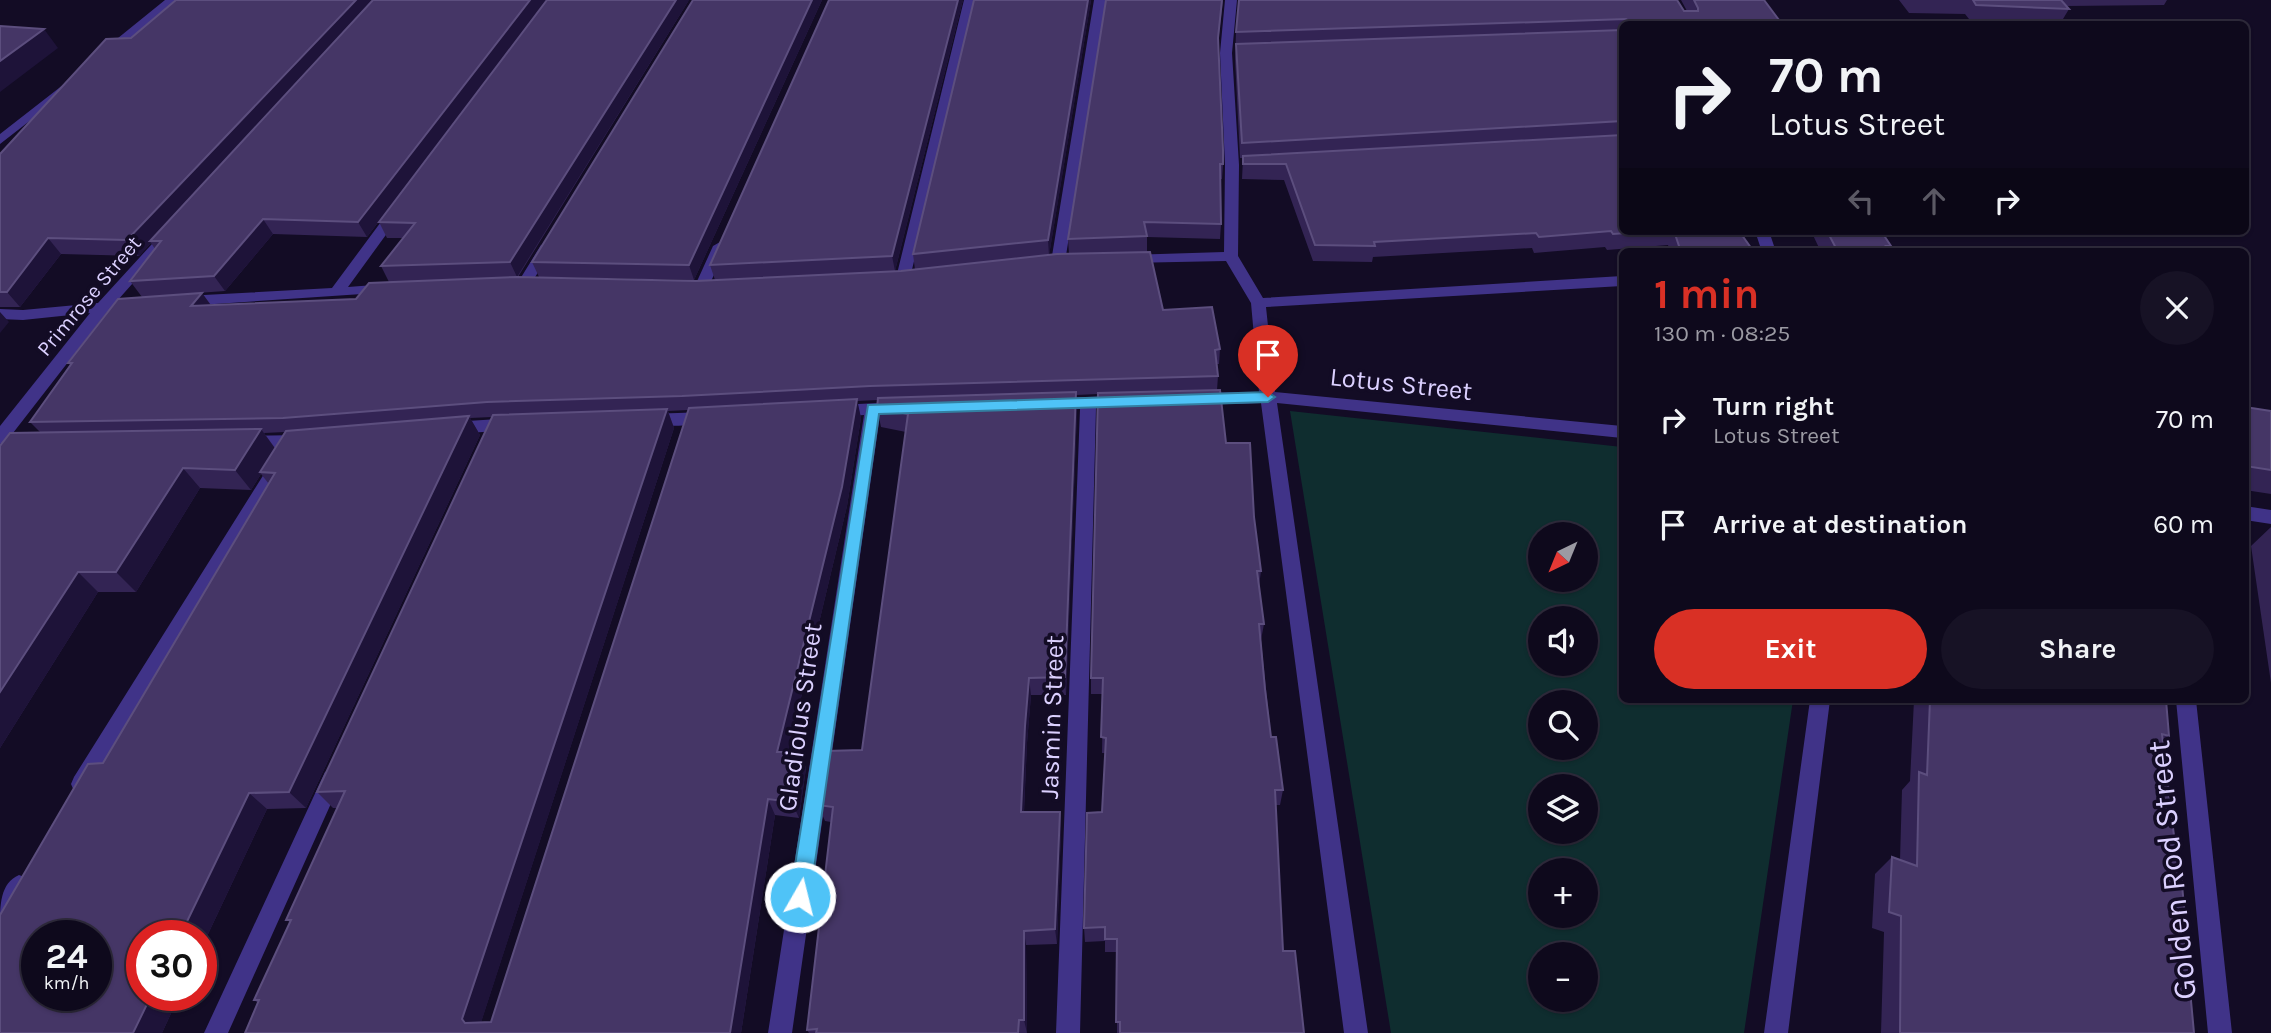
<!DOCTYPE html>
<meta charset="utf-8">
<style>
body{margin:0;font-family:Karla,sans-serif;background:#171225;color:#f1f3f6;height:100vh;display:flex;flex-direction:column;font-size:26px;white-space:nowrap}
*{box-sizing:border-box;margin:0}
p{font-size:23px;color:#9b9aa3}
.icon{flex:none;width:38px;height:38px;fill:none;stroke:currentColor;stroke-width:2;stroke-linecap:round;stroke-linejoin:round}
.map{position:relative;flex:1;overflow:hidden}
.side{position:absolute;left:1619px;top:248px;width:630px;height:455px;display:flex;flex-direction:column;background:#0e091c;border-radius:10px;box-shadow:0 2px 5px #0004,0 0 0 2px #2e2a3b}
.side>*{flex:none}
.top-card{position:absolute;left:1619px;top:21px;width:630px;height:214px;border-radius:10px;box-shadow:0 2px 5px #0004,0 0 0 2px #2e2a3b;background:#0e091c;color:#f1f3f6;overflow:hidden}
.needle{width:46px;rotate:223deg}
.buttons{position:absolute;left:1528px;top:522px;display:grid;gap:14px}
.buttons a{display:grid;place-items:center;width:70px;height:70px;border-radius:50%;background:#0e091c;box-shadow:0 2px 5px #0004,0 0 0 2px #2e2a3b;font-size:35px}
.speed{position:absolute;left:21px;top:920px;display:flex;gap:14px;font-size:35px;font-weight:700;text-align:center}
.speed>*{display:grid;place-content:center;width:91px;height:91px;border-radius:50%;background:#0e091c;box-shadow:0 2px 5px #0004,0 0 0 2px #2e2a3b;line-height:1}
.speed small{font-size:18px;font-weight:400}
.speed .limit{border:10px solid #d22;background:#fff;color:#111}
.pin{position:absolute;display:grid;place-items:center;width:60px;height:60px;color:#fff;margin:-72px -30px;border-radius:50% 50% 50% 0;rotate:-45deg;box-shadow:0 0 7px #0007}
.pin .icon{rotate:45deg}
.me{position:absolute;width:77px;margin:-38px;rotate:8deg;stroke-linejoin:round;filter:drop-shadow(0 0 5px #0008)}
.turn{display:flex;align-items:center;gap:24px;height:147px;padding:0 35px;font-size:32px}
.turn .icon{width:91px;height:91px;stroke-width:2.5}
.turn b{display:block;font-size:49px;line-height:60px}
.lanes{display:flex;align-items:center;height:66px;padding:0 35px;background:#0003;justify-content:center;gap:35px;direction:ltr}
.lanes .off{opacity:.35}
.round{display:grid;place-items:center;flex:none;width:74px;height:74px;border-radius:37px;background:#171225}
.overview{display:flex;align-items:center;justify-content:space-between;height:119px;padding:0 35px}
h1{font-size:42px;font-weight:700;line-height:52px;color:#d93025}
.button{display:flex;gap:14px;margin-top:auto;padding:14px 35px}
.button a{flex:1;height:80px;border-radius:42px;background:#d93025;color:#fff;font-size:28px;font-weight:700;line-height:80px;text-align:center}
.button a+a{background:#171225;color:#f1f3f6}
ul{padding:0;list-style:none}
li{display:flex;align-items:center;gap:21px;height:105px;padding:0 35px}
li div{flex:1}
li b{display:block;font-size:26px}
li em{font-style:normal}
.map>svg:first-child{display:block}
</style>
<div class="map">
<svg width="2271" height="1033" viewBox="0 0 2271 1033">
<rect width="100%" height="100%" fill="#130c25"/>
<path fill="#0f2d2f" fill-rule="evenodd" d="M1290 411 1622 447V700H1793L1744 1033H1391ZM1540 534H1586V579H1540ZM1540 618H1586V663H1540ZM1540 702H1586V747H1540ZM1540 786H1586V831H1540ZM1540 870H1586V915H1540ZM1540 954H1586V999H1540Z"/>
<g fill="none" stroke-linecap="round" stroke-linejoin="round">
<path fill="#403388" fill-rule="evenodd" d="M165 0H178L110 57H102V51Z
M964 0H976L910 278 903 283 896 278Z
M1094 0H1106L1065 262 1058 266 1051 262Z
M1225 0H1237L1232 53 1239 165 1238 256 1263 298 1622 276V286L1266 307 1275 392 1622 426V438L1277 403 1368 1033H1344L1261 403 1197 405 1189 399 1197 393 1259 392 1251 303 1226 261 1128 263 1121 259 1128 255 1224 252 1225 165 1220 53Z
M68 81 74 85 72 88 0 144V134Z
M397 206 404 210 348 287 387 284 394 289 392 292 185 306 178 301 185 296 332 288 392 207Z
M1755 231H1769L1776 252H1762Z
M167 232 174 236 172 239 117 301H141L143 304 141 307 107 312 6 442 0 444V426L90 313 23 320 0 319V309L23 310 98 303 162 233Z
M720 242 727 246 708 288 701 293 696 291 694 288 713 246Z
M546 244 553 248 529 287 524 289 519 287 517 284 541 245Z
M1120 396 1128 402 1126 406 1096 408 1080 1033H1056L1080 409 1054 410 1046 404 1054 398Z
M900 402 908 408 906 412 880 415 792 1033H768L864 415 837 417 829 411 837 405Z
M707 412 715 418C708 427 647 429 640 420L648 414Z
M512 418 520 424 512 430 452 434 444 428 452 422Z
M302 435 310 441C303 450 245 451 238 442L246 436Z
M280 456 288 462 286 466 88 791 81 793 74 791 71 784 74 777 274 458Z
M2245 506 2271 510V524L2245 520Z
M1810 700H1830L1788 1033H1764Z
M2176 700H2196L2232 1033H2208Z
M332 770 339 772 342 779 228 1033H204L325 772Z
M19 875 27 878 30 885 8 923 0 926C0 906 0 883 19 875Z"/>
</g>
<path fill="#332454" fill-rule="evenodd" d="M547 0 367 237 273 234 225 291 142 297 130 281 155 249 151 243 139 256 61 254 20 307H0V154L131 38Z
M689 0 518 277 696 281 915 270 913 254 974 0H1091L1049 255 1069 254 1068 239 1223 0 1218 43 1223 164 1222 179H1220L1221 224 1220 239 1147 237V252L1163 310 1220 349 1219 364H1217L1218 376 1217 390 1226 443 1254 517 1261 571 1259 586 1264 624 1261 640 1271 737 1283 790 1280 805H1276L1283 951 1304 1033H1117V952H1105V941L1085 942 1084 928 1102 812 1105 753H1102L1103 694H1091V678L1098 394 1076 395 1077 411 1066 695H1031L1027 743 1024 812H1060L1061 828 1057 944 1026 945 1027 1033H809L807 1030 831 822 825 821 818 805 862 750 906 432 881 427 877 408 878 400 857 401 861 418 847 506 788 752H800L806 768 799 818 775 815 741 1033H245L258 1003 254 1000 290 922 286 920 337 808H333L317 792 492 417 470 418 480 435 306 808 267 809 201 949V936L142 996H179L162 1033H0L103 763 269 484 261 474 251 490 200 488 136 592H98L0 748V446L40 432 30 422 70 365 68 363 202 293 211 305 356 299 389 282 381 266 403 238H387L379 222ZM688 410 491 1022H481L674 428 668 411ZM285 432 275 448 264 433Z
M693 0H822L694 280 539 277 532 262Z
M963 0 895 271 715 280 710 265Z
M1681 0H1764L1782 24H1622V231H1739L1754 252H1670L1668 245 1607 250 1605 247 1534 253 1532 248 1373 257 1372 262 1313 261 1284 180 1242 179 1243 158H1240L1235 59 1236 32 1687 11Z
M1899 0H2167L2164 5 2066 6 2069 9 2060 24 1969 19 1965 14 1909 13Z
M1811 231H1881L1891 246 1889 251 1890 252H1821Z
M2245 407 2271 411V494L2245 490Z
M2271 527V683L2251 546Z
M1914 700H2166L2169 736 2163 741 2187 937 2185 938 2194 1033H1881L1884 932 1872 928 1875 874 1892 857 1900 860 1902 790 1910 781Z"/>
<path fill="#1e1339" d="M356 0H377L150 241 151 243 139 256 127 240Z
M530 0H547L367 237 358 222Z
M676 0H689L517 277 510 262Z
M812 0H822L694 280 689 265Z
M958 0H963L895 271 892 256Z
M1088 0H1091L1049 256 1048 240Z
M44 29 58 48 0 92V61Z
M263 219 273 234 225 291 214 276Z
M48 238 61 254 20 307 7 292Z
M202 293 212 307 191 306Z
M0 312 9 322 0 333Z
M1076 392 1077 411 1066 695 1065 677Z
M857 399 861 418 847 506 784 769 777 752Z
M667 409 674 428 478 1032 465 1023 462 1019Z
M469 416 480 435 306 808 289 792Z
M261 429 276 450 260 472 261 474 251 490 235 470Z
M183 468 200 488 136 592 116 572Z
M78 572 98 592 0 748V692Z
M1029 678 1031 695 1027 743 1023 828 1021 812 1025 726Z
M800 752 806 768 799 818 792 802Z
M249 793 267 809 201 949V936H180Z
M768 799 775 815 741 1033H730Z
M1060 812 1061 828 1057 944 1055 929Z
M1024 931 1026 945 1027 1033 1024 1020Z
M151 996H179L162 1033H133Z"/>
<path fill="#453666" stroke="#5c4e7e" stroke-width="2" fill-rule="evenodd" d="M176 0H356L127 240 48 238 7 292H0V154L106 39 131 38Z
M373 0H530L358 222 263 219 214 276 130 281 161 241H150Z
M547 0H676L510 262 381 266 415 223 379 222Z
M693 0H812L689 265 532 262Z
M829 0H958L892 256 710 265Z
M974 0H1088L1048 240 913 254Z
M1106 0H1222L1218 38 1223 150V164H1220L1221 224 1144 222 1147 236 1068 239Z
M1239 0H1677L1684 11H1698V8L1694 0H1764L1782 24H1628L1629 21 1626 19 1236 32Z
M1973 0H2061L2069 9 1976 5Z
M0 26 44 29 0 61Z
M1622 30V121L1242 143 1236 44Z
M1622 135V231H1655L1613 234 1611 231 1539 237 1536 233 1374 242 1375 246 1315 245 1286 164H1243V156Z
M1674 231H1739L1754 252H1681Z
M1827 231H1881L1891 246H1886L1890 252H1838Z
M1150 252 1163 310 1212 307 1220 349 1215 350 1218 376 870 386 682 396 487 402 283 418 30 422 72 363H68L118 299 202 293 191 306 356 299 369 283 517 277 696 281 901 271 1057 254Z
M1220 390 1226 443H1250L1254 517 1261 571H1257L1264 624H1259L1265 689 1271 737H1276L1283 790H1275L1283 951H1295L1304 1033H1120V1022H1116L1117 939H1105V927L1084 928 1087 813 1102 812 1106 738 1101 737 1103 678H1091L1098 393Z
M1076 392 1065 677 1029 678 1025 726 1021 812H1060L1055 929 1024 931V1020H1019L1018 1033H816L817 1029 807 1030 833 807 818 805 826 751 862 750 908 414 877 408 878 398Z
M857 399 842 487 777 752H800L792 802 768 799 730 1033H245L259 1000H254L291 920H286L345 791 317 792 493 415 667 409 462 1019 465 1023 491 1022 689 408Z
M2245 407 2271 411V470L2245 466Z
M469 416 289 792 249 793 180 936H142V996H151L133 1033H0V915L88 764 103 763 275 473 260 472 286 431ZM37 936H96V996H37Z
M261 429 235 470 183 468 116 572H78L0 692V446L10 433Z
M1930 700H2166L2169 736 2162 734 2176 853 2179 854 2187 937 2185 936 2194 1033H1900L1901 916 1889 912 1892 857 1917 866 1919 772 1927 775Z"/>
<path fill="#4fc3f7" stroke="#337fa1" stroke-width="2" d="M1268 392 1275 397 1268 402 879 414 810 897 807 904 800 907 793 904 790 897 868 405Z"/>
<g text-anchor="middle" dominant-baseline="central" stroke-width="7" stroke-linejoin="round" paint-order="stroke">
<g font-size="21" fill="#dbd0ff" stroke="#130c25">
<text transform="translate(89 296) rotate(-50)">Primrose Street</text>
</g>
<g font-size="26" fill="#dbd0ff" stroke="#130c25">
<text transform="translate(1401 384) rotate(6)">Lotus Street</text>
<text transform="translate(800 717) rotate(-82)">Gladiolus Street</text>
<text transform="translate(1052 717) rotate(-88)">Jasmin Street</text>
</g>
<g font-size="32" fill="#dbd0ff" stroke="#130c25">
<text transform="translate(2172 870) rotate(-96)">Golden Rod Street</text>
</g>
</g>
</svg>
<div class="buttons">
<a><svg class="needle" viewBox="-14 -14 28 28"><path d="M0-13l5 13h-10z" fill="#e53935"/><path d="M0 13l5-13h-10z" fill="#9b9aa3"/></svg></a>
<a><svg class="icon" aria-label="sound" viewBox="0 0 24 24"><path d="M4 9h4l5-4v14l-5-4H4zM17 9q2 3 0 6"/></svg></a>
<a><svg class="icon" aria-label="search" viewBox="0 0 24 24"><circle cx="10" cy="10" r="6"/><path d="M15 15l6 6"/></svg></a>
<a><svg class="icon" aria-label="layers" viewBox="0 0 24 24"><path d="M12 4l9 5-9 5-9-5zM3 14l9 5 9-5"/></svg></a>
<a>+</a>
<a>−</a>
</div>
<div class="speed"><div>24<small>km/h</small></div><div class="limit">30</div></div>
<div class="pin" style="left:1268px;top:397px;background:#d93025"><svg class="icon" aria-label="arrive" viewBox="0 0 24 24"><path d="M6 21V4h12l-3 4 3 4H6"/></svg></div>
<svg class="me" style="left:800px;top:897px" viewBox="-20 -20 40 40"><circle r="17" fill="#4fc3f7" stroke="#fff" stroke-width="3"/><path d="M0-11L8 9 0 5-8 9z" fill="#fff"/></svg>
<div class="top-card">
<div class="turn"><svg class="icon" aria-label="right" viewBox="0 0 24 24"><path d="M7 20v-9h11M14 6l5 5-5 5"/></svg><div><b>70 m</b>Lotus Street</div></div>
<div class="lanes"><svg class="icon off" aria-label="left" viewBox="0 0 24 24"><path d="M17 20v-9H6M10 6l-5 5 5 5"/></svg><svg class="icon off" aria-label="ahead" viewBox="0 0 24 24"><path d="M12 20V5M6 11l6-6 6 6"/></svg><svg class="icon" aria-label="right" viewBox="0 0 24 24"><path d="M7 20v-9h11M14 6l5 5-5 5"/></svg></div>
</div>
<section class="side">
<div class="overview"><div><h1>1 min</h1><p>130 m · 08:25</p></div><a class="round"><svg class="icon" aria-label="close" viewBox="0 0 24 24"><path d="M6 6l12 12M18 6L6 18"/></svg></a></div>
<ul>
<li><svg class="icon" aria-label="right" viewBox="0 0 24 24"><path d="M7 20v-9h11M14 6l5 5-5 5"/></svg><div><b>Turn right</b><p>Lotus Street</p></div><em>70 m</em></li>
<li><svg class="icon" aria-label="arrive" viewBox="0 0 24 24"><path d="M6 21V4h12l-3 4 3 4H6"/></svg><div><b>Arrive at destination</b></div><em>60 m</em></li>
</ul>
<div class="button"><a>Exit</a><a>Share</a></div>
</section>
</div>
